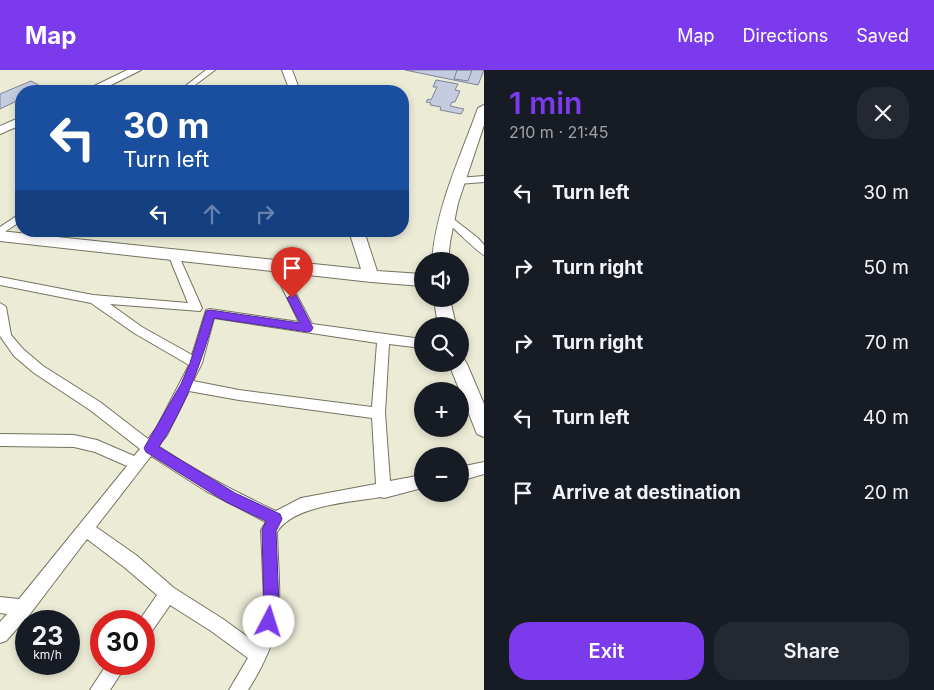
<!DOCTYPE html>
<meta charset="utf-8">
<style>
body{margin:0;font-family:Inter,sans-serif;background:#242831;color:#f1f3f6;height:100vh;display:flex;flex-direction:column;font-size:19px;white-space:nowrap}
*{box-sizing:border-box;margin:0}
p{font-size:16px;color:#9ea1a6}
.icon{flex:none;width:28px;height:28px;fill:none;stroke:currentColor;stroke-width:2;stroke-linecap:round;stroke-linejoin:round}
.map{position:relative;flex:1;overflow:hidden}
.drawer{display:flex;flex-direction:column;background:#171b24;width:450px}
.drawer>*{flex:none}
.hud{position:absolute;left:15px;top:15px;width:394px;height:152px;border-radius:20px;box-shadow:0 2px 8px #0003;background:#1a4fa0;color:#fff;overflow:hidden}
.fabs{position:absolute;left:414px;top:182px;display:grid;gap:10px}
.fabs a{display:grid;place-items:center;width:55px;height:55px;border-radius:50%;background:#171b24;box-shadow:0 2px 8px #0003;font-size:25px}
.speed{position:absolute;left:15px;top:540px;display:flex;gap:10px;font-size:25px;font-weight:700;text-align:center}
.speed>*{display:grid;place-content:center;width:65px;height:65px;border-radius:50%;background:#171b24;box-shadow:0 2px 8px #0003;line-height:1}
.speed small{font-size:12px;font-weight:400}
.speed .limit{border:8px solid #d22;background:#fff;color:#111}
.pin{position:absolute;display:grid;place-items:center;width:42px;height:42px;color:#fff;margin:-51px -21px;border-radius:50% 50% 50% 0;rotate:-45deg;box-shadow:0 0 5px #0007}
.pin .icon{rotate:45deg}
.me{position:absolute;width:55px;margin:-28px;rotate:5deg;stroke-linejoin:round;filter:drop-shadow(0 0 4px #0008)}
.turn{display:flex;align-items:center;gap:18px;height:105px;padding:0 25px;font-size:22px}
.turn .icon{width:65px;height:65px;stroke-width:2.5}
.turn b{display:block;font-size:35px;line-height:42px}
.lanes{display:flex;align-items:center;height:48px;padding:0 25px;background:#0003;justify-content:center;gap:25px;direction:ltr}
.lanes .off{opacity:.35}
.round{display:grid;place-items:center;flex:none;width:52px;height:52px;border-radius:20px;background:#242831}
.headline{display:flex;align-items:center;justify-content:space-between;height:85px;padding:0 25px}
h1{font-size:30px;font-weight:600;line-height:38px;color:#7c3aed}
.action{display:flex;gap:10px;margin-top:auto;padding:10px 25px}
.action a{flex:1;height:58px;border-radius:20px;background:#7c3aed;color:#fff;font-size:20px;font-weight:600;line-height:58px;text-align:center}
.action a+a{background:#242831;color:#f1f3f6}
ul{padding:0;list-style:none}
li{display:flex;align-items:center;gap:15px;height:75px;padding:0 25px}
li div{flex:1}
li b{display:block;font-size:19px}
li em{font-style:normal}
header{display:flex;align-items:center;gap:30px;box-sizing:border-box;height:70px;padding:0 25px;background:#7c3aed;color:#fff}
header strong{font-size:24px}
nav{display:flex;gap:28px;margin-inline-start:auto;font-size:18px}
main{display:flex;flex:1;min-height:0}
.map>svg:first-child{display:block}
</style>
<header>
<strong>Map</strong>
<nav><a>Map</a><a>Directions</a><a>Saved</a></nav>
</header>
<main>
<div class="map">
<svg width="484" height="620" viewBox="0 0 484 620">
<rect width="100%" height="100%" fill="#ecebd6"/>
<path fill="#c5cce0" stroke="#7d8496" d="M405 0H484L478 15Z
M457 0H472L468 11 454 9Z
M436 10 458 14 455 20 460 21 455 32H452L450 36 464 39 461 44 440 40 441 37 430 35 431 33 426 32 428 29 431 30 437 17H433Z
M31 11 46 19 40 21H21V29L0 39V24Z"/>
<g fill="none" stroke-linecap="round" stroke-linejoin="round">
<defs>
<path id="street" d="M206 0H215L187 21H179Z
M484 106V112L458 114 453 111 458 108Z
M21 143V151L0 165V157Z
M447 144 478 168 484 175V185C480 184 450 155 444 149V145Z
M173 181 178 184 202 238 200 241 110 234 142 257 192 285 206 240 210 239 299 252 272 197 277 193 282 197 312 254 422 269V278L389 274 385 343 390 411 422 405V418L384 428 381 427C352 432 293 435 277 462 279 532 288 557 248 620H229L248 588 211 561 170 535 150 564 144 566V551H139L157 525 124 497 87 469 30 544 6 571 0 573V552L7 544 0 543V527L19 529 127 396 95 382 74 377 0 376V364L74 365 97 370 134 386 140 379 90 340 34 303 14 286 0 266V233L6 237 11 265 23 279 43 296 100 332 148 369 157 357 189 295 134 263 91 233 0 215V207L93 225 188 233 168 184ZM214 248 377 273 372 337 239 320 193 311 202 293ZM189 321 239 330 372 348 376 414 301 428 276 441C235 422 196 401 158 376L167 365ZM151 386 206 421 266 452 261 460 264 529 261 556 256 573 223 549 174 518 136 485 96 457Z
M484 392V404L460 411V397Z
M107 594H127L110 620H90Z"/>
<path id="secondary" d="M127 0H141L99 21H84Z
M282 0H292L300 21H290Z
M484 35V55L458 133 450 172 448 191H432C436 138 460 88 478 38Z
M21 47V55L0 64V56Z
M0 161 361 199 349 161H364L377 201 422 204V216L371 212 0 171Z
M434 229H450L456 256H438Z
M460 287 464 289 467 294 484 334V367L477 364 449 294H460Z"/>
</defs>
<use href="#street" stroke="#747360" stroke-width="2"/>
<use href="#secondary" stroke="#747360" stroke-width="2"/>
<use href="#street" fill="#fff" fill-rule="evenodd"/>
<use href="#secondary" fill="#fff" fill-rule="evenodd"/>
</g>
<path fill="#7c3aed" stroke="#51269a" d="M292 224 296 225 313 258 311 261 308 262 214 248C201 294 185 337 159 377L235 423 280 444 282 449 276 461 279 537 275 558 269 560 264 558 262 552 264 537 262 460 266 451 226 432 146 382 144 378 181 314 190 293 206 241 210 240 300 253 287 228Z"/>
</svg>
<div class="fabs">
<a><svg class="icon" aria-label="sound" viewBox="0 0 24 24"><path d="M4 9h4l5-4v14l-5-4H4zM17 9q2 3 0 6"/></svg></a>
<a><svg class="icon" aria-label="search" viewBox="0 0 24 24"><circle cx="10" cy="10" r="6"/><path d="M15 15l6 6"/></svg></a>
<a>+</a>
<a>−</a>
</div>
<div class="speed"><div>23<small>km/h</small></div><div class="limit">30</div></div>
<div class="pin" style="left:292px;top:228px;background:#d93025"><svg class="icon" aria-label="arrive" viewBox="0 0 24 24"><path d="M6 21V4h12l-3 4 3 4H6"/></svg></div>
<svg class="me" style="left:269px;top:552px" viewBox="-20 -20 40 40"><circle r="19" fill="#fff"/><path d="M0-13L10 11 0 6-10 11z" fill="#7c3aed"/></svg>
<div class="hud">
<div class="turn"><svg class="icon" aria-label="left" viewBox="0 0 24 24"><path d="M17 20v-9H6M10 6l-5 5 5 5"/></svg><div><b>30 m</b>Turn left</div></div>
<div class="lanes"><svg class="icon" aria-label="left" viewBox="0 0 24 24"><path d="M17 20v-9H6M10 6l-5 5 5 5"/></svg><svg class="icon off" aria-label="ahead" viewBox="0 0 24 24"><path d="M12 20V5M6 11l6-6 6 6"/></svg><svg class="icon off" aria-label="right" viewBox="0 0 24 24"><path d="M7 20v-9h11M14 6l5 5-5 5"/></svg></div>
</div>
</div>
<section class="drawer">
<div class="headline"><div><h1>1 min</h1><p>210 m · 21:45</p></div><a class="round"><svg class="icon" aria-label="close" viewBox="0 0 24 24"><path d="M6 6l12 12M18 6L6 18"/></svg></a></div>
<ul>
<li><svg class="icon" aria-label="left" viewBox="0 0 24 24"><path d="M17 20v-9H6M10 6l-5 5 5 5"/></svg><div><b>Turn left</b></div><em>30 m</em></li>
<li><svg class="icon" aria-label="right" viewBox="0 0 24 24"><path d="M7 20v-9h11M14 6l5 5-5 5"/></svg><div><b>Turn right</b></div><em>50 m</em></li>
<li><svg class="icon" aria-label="right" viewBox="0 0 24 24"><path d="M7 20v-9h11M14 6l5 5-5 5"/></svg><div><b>Turn right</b></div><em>70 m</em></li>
<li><svg class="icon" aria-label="left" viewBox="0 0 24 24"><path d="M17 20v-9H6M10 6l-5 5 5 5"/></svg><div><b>Turn left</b></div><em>40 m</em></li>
<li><svg class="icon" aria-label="arrive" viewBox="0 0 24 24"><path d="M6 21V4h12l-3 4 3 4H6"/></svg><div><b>Arrive at destination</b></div><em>20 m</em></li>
</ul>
<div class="action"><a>Exit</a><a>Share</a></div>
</section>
</main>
